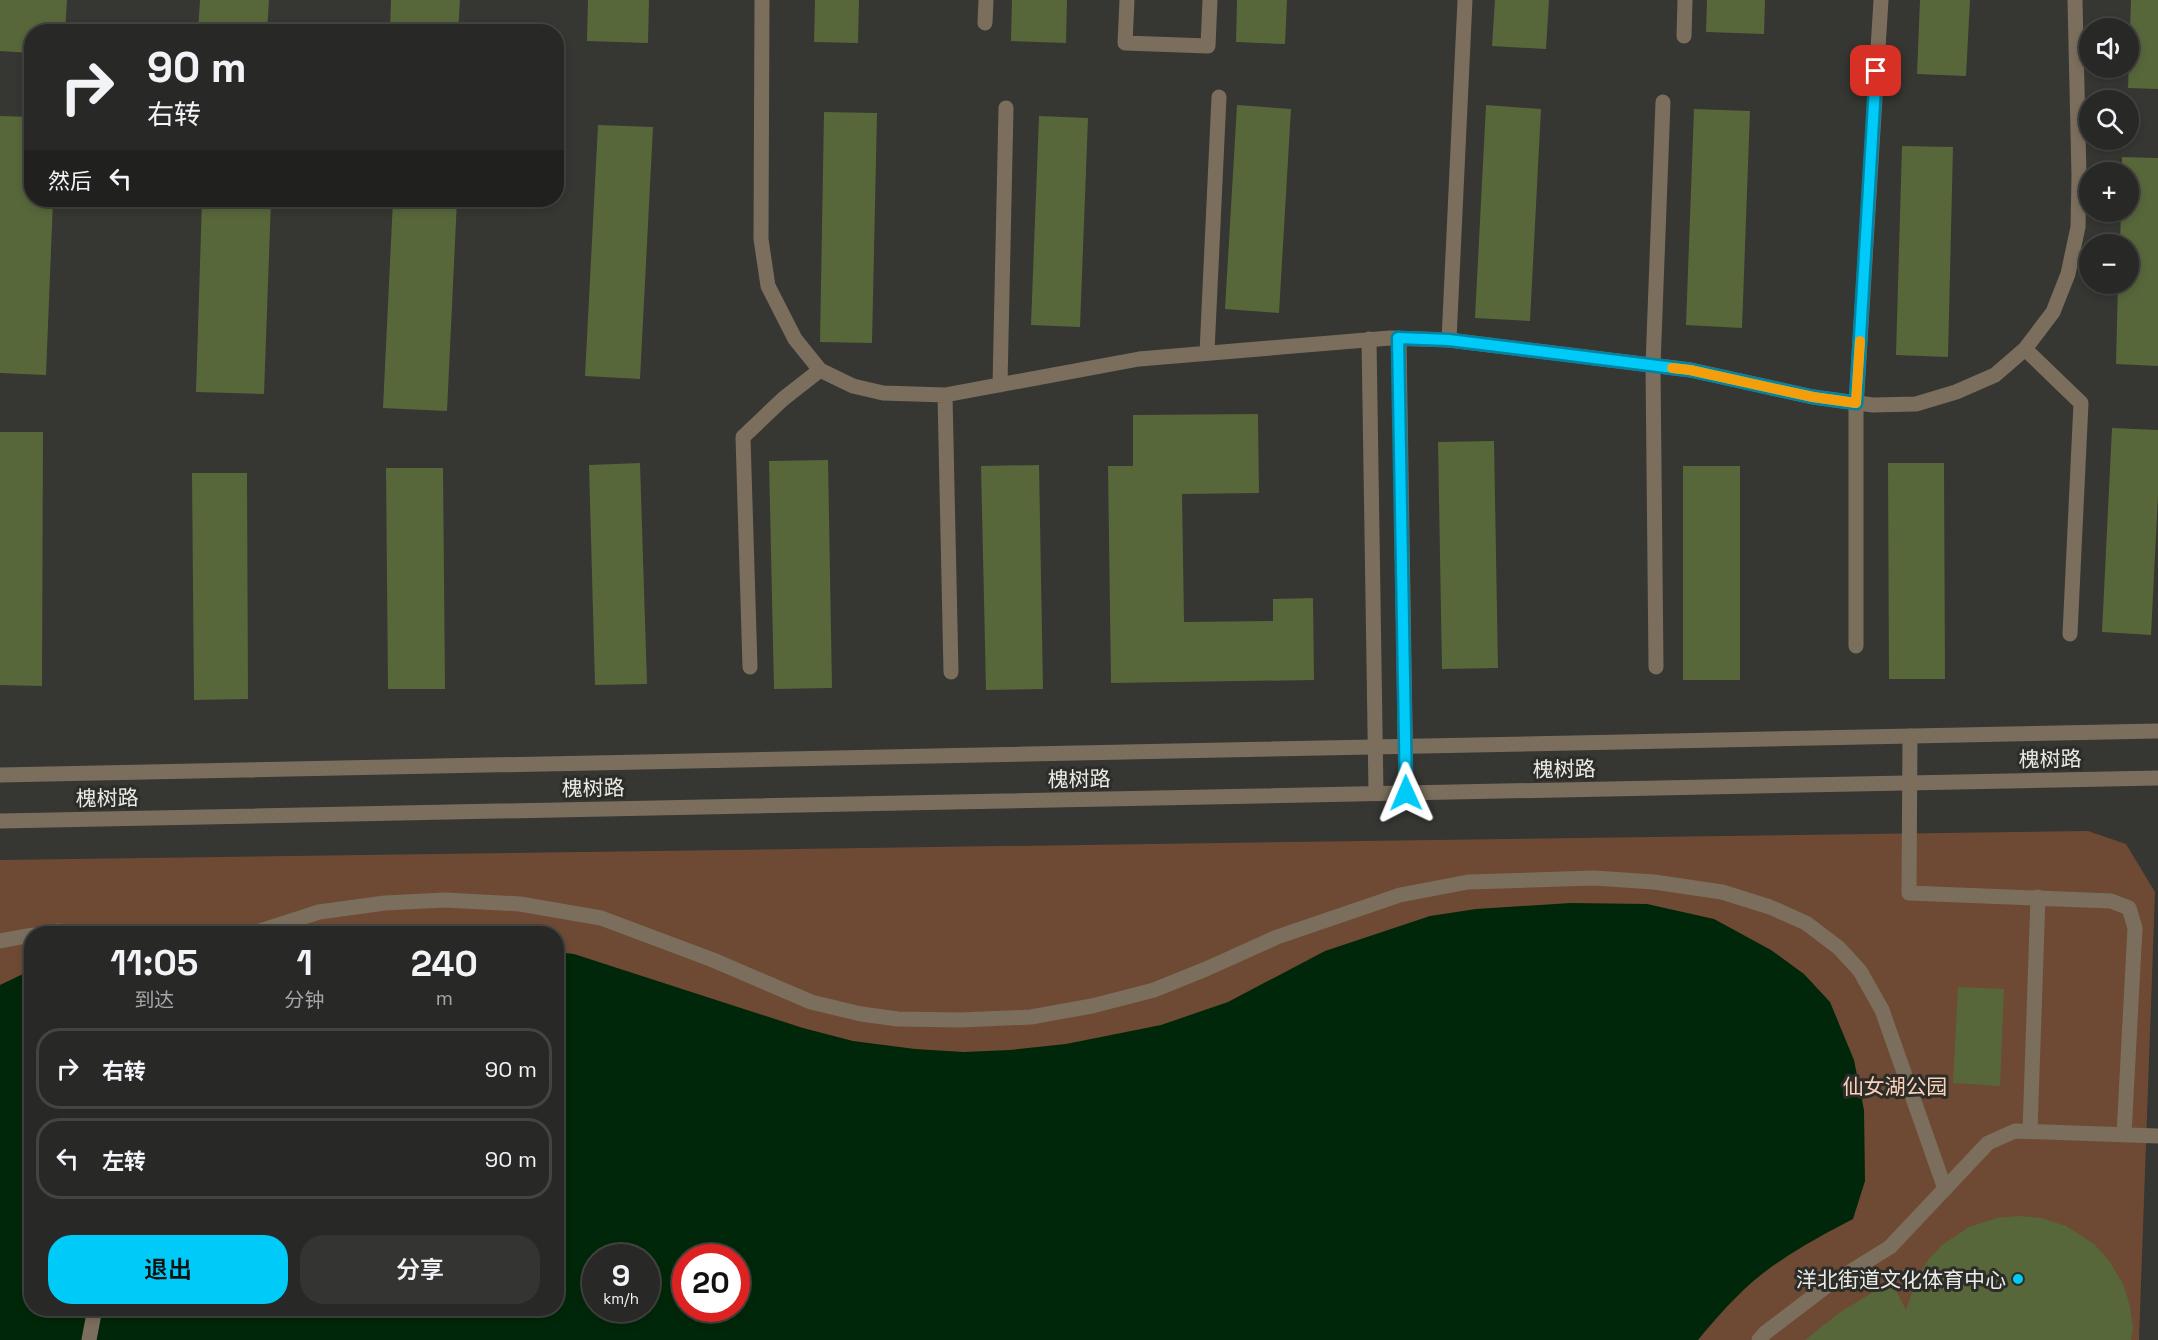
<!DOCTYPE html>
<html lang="zh">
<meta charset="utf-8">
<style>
body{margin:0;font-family:"Space Grotesk","Noto Sans SC",sans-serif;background:#343432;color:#f1f3f6;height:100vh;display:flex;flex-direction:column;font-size:22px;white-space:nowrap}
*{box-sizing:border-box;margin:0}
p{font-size:20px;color:#a5a6a7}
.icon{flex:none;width:33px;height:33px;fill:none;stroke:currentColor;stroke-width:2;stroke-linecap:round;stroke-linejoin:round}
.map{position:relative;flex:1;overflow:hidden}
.drawer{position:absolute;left:24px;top:926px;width:540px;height:390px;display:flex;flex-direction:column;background:#282826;border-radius:24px;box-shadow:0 3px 9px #0003,0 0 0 2px #444443}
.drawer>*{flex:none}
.hud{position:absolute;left:24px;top:24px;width:540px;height:183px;border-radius:24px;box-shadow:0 3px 9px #0003,0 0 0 2px #444443;background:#282826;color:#f1f3f6;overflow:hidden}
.controls{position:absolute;left:2079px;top:18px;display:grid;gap:12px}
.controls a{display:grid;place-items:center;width:60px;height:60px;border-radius:50%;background:#282826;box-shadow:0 3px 9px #0003,0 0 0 2px #444443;font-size:30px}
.speed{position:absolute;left:582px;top:1244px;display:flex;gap:12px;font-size:30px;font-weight:700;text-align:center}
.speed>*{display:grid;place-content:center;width:78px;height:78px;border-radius:50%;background:#282826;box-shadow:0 3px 9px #0003,0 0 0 2px #444443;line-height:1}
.speed small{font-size:15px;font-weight:400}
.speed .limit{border:9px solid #d22;background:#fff;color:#111}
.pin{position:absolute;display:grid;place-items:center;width:51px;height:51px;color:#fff;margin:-26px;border-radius:12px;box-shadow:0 3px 9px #0006}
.me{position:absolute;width:66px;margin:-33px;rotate:359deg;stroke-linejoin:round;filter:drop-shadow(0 0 4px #0008)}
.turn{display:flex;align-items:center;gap:21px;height:126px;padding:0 24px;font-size:27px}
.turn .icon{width:78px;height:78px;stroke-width:2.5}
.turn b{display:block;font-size:42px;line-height:51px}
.then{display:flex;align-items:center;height:57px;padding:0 24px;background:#0003;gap:12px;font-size:22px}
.eta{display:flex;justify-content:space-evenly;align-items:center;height:102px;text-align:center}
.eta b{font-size:36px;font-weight:600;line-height:42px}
.primary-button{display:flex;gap:12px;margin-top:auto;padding:12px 24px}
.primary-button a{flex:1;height:69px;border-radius:24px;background:#00cbf8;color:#111;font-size:24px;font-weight:600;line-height:69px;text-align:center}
.primary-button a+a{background:#343432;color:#f1f3f6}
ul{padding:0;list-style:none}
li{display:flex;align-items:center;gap:18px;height:81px;margin:0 12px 9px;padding:0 12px;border:3px solid #444443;border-radius:24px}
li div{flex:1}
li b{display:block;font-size:22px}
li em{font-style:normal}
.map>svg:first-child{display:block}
</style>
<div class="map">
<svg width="2158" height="1340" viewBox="0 0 2158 1340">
<rect width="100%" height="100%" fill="#363632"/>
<path fill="#6e4a34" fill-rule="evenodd" d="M2088 831 2126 844 2155 892 2139 1340H0V860ZM32 933H556V1308H32ZM596 1257H646V1308H596ZM686 1257H736V1308H686Z"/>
<path fill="#002709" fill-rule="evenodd" d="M1571 903 1647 904 1714 919 1771 950 1804 974 1830 1002 1854 1060 1864 1110 1865 1181 1853 1219C1822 1235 1791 1252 1762 1274 1738 1293 1717 1317 1698 1340H0V985L23 974H31L32 1308H556L557 952 574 954 803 1028 853 1041 915 1049 964 1052 1010 1050 1066 1044 1161 1025 1228 1002 1325 951 1430 916 1476 909ZM596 1257H646V1308H596ZM686 1257H736V1308H686Z"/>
<path fill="#57673a" d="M0 0H67L65 32H32V53L0 51Z
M200 0H269L267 32H198Z
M391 0H460L458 32H390Z
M588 0H649L648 43 587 41Z
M815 0H859L858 43 814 42Z
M1012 0H1067L1066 43 1011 41Z
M1237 0H1287L1285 44 1236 42Z
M1495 0H1549L1546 49 1492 46Z
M1707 0H1765L1764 34 1706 32Z
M1920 0H1970L1966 76 1917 74Z
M2131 0H2158V89L2128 88Z
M1237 105 1291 109 1279 313 1225 309Z
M1486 105 1541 109 1530 321 1475 318Z
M1694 109 1750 111 1742 328 1686 325Z
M824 112 877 113 872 343 820 342Z
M0 116 32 117V200H53L46 375 0 373Z
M1039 116 1088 118 1080 327 1031 325Z
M598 125 653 127 640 379 585 376Z
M1902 146 1953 147 1948 357 1896 355Z
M2122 157 2158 158V366L2116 364 2118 284H2128V244H2120L2121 212H2128V172H2122Z
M202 200H271L264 394 196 392Z
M393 200H457L447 411 383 408Z
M1258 414 1259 493 1182 494 1184 622 1273 621V599L1313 598 1314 680 1111 683 1108 466H1133V415Z
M2112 428 2158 430V496L2151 635 2102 632Z
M0 432H43L42 686 0 685Z
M1494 441 1498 668 1442 669 1438 442Z
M828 460 832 688 774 689 769 461Z
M640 463 647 684 595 685 589 465Z
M1888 463H1944L1945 679H1889Z
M1039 465 1043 689 986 690 981 466Z
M1683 466H1740V680H1683Z
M386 468H443L445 689H388Z
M192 473H247L248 699 194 700Z
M1958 987 2004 989 2000 1086 1953 1083Z
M2019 1216 2041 1218 2066 1226 2094 1244 2110 1262 2123 1284 2130 1306 2133 1329 2131 1340H1805L1839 1313 1891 1281 1906 1310 1917 1278 1929 1259 1942 1245 1969 1227 1997 1218Z"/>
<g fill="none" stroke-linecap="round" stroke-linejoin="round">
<path stroke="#7b6e5c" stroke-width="15" d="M762 0 761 239 768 286 795 339 820 370 853 386 883 393 945 395 1139 359 1390 338 1449 340 1691 370 1813 397 1873 405 1916 404 1956 392 1995 375 2025 349 2053 312 2068 274 2078 227 2079 176 2075 0
M1127 0 1125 43 1208 46 1210 0
M985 23 986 0
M1684 36 1685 0
M1399 338 1406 793
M1369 339 1376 793
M1449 340 1465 0
M2025 349 2081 403 2070 634
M1207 352 1219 97
M1000 385 1006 108
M945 395 951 672
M1856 407 1881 0
M750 667 743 437 783 399 820 370
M1656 667 1653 365 1663 102
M1910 736 1909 893 2111 901 2129 908 2135 928 2124 1134
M2030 1131 2038 897
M1759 1340 1765 1333 1824 1288 1890 1247 1988 1143 2015 1131 2158 1136"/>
<path stroke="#7b6e5c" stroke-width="15" d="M42 933 58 931 81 933
M254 933 319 912 385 903 445 900 520 904 601 918 713 960 811 1002 861 1014 898 1019 961 1020 1031 1017 1092 1006 1154 990 1206 969 1277 937 1400 895 1468 882 1594 878 1654 882 1722 892 1770 907 1806 923 1839 948 1860 971 1882 1010 1945 1189
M0 941 32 935
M89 1340 95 1308"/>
<path stroke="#7b6e5c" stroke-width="15" d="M1856 407V646
M0 775 2158 731
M0 821 2158 778"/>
</g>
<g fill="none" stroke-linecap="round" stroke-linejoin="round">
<defs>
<path id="route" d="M1406 793 1398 338 1449 340 1690 370 1813 397 1856 403 1876 71"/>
</defs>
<use href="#route" stroke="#0084a1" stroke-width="15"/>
<use href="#route" stroke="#00cbf8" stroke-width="10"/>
<path stroke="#f59e0b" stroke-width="10" d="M1672 368 1690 370 1813 397 1856 403 1860 341"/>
</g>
<circle fill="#00cbf8" stroke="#2c2c28" stroke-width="2" cx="2018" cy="1279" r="6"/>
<g text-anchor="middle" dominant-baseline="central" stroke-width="6" stroke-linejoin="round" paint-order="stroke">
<g font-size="21" fill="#eaeae7" stroke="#2c2c28">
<text transform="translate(2050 759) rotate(-1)">槐树路</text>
<text transform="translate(1564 769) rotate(-1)">槐树路</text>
<text transform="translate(1079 779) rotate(-1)">槐树路</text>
<text transform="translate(593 788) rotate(-1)">槐树路</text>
<text transform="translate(107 798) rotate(-1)">槐树路</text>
</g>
<g font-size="21" fill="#fcd1b7" stroke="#2c2c28">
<text x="1895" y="1086">仙女湖公园</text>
</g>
<g font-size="21" fill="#eaeae7" stroke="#2c2c28" text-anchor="end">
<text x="2006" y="1279">洋北街道文化体育中心</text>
</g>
</g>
</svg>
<div class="controls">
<a><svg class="icon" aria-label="sound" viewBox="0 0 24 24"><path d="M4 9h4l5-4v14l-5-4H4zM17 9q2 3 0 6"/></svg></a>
<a><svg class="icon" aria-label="search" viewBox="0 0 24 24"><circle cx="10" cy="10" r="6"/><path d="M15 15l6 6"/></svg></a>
<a>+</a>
<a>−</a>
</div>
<div class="speed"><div>9<small>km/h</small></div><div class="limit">20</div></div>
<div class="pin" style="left:1876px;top:71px;background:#d93025"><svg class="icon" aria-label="arrive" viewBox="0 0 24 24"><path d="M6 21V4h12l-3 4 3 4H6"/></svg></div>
<svg class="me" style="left:1406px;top:793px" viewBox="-20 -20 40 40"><path d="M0-17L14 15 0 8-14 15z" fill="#00cbf8" stroke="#fff" stroke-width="4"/></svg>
<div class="hud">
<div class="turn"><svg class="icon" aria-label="right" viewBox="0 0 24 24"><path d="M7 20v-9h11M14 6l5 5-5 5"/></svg><div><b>90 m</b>右转</div></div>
<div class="then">然后<svg class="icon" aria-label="left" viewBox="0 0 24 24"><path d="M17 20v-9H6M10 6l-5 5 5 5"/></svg></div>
</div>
<section class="drawer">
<div class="eta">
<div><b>11:05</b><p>到达</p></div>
<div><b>1</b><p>分钟</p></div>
<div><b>240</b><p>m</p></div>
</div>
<ul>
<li><svg class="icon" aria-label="right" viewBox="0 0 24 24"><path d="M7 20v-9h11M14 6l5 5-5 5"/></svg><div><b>右转</b></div><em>90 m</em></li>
<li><svg class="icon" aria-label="left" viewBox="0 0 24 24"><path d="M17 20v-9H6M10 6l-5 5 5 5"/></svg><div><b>左转</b></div><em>90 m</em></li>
</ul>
<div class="primary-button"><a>退出</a><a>分享</a></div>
</section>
</div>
